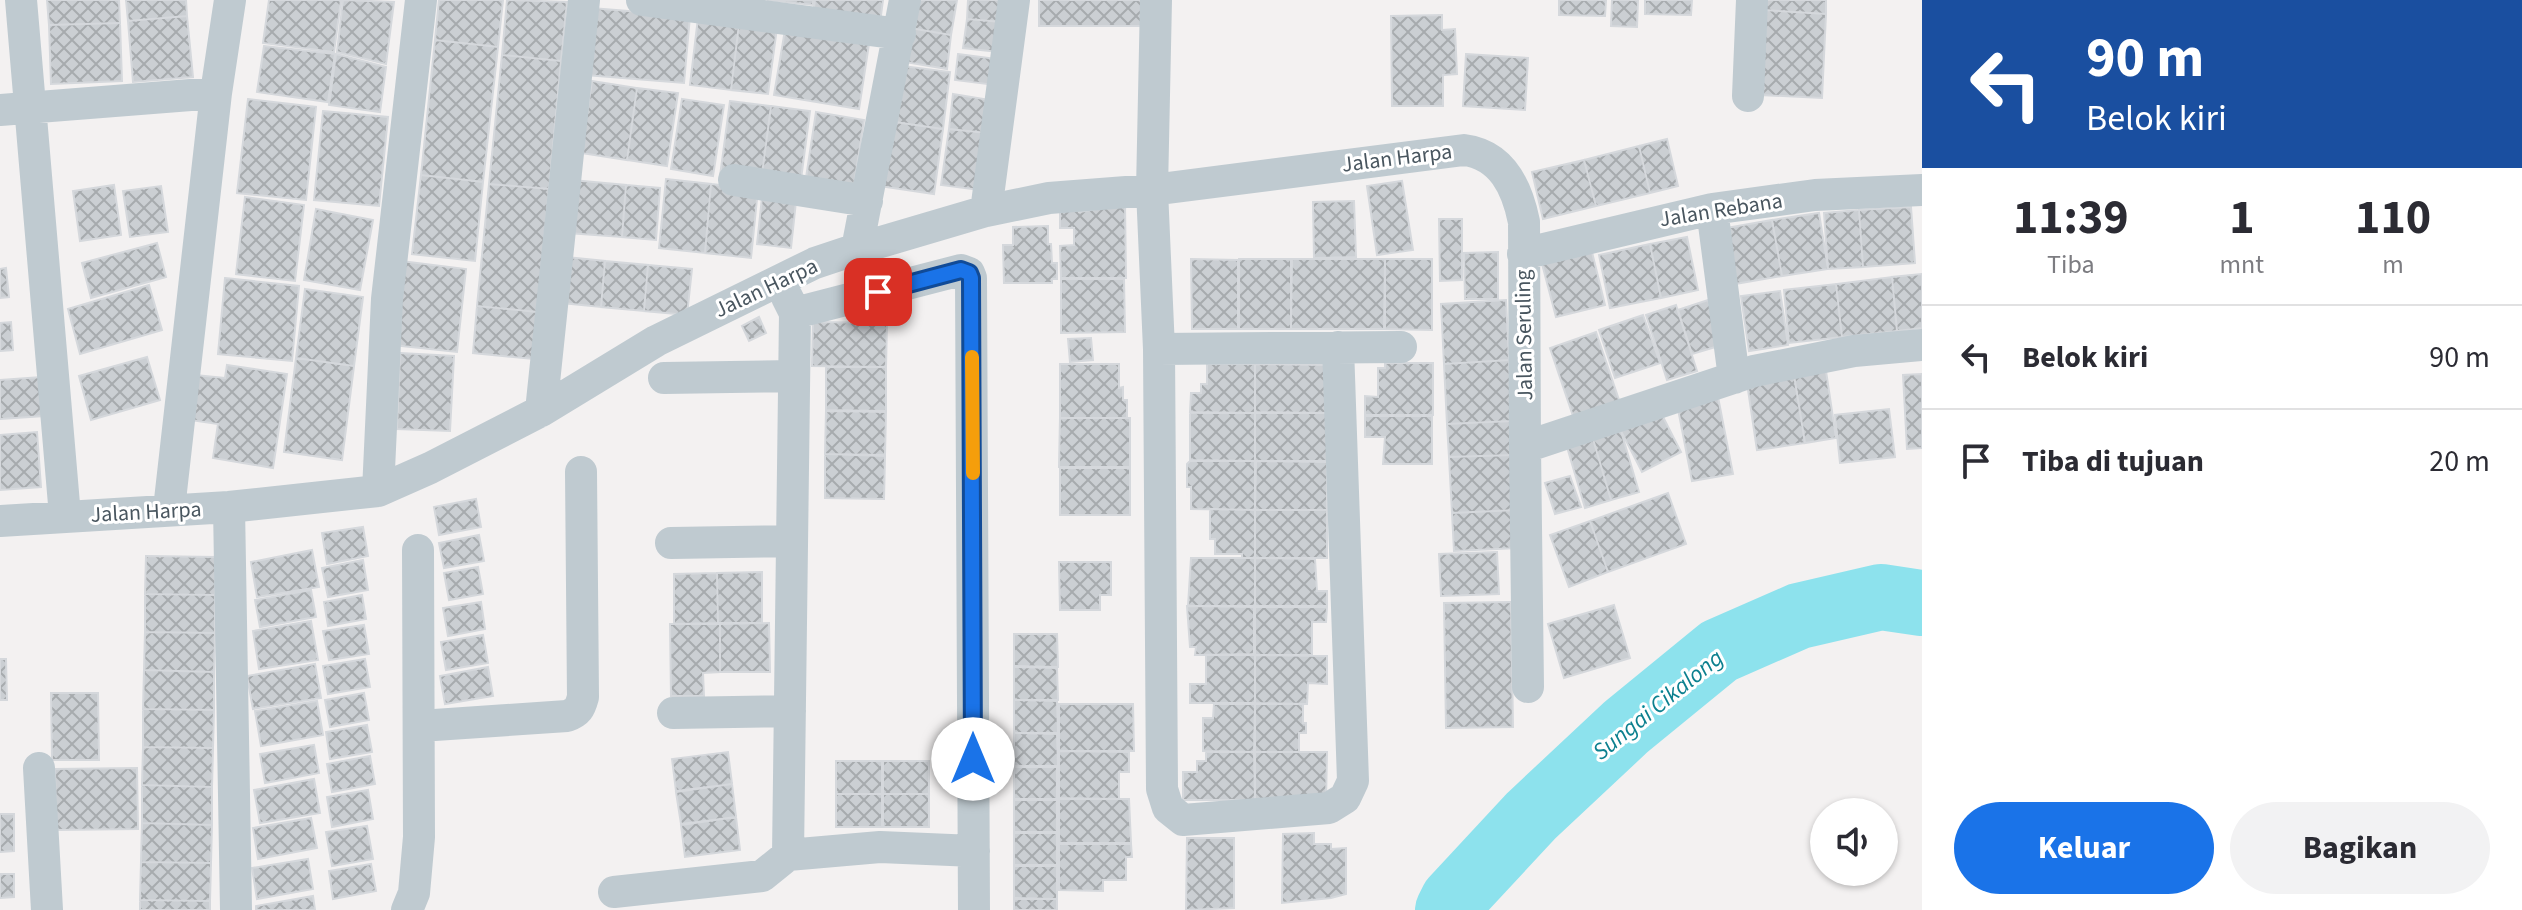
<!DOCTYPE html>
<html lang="id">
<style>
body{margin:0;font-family:"Source Sans 3",sans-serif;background:#f2f2f3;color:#2b2b33;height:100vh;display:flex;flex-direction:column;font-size:30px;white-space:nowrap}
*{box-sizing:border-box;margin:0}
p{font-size:26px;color:#7c7c81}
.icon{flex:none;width:44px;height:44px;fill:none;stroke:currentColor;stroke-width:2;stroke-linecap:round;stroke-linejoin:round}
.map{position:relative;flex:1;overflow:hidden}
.details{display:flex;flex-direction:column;background:#fff;width:600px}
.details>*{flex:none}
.top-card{background:#1a4fa0;color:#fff;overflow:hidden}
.controls{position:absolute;left:1810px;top:798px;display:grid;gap:16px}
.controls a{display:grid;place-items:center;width:88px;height:88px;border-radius:50%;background:#fff;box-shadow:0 2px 6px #0004;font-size:40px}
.pin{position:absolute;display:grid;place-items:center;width:68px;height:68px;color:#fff;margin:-34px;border-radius:16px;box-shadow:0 4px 12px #0006}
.me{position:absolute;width:88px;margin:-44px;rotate:0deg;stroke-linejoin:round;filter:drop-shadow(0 0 6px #0008)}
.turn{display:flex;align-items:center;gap:28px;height:168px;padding:0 32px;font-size:36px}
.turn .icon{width:104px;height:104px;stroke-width:2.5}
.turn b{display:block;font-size:56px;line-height:68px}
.eta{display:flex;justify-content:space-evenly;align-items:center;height:136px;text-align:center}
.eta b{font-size:48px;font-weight:700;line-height:56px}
.action{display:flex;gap:16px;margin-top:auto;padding:16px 32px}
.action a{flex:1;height:92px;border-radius:48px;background:#1a73e8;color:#fff;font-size:32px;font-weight:700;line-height:92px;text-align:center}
.action a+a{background:#f2f2f3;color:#2b2b33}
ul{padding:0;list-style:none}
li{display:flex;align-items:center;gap:24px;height:104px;padding:0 32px;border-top:2px solid #e1e1e2}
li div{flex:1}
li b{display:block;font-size:30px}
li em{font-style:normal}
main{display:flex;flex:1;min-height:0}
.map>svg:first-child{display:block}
</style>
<main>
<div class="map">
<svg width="1922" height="910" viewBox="0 0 1922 910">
<defs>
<pattern id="building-cross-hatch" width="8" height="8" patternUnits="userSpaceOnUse" patternTransform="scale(2)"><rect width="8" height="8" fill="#cbcfd3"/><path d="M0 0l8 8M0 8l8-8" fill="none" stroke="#a7abae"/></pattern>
</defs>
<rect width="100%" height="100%" fill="#f3f1f1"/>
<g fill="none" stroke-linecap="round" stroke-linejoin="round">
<path stroke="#8de2ed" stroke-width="66" d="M1448 910 1453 900 1531 816 1626 727 1719 651 1799 616 1881 597 1922 603"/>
</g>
<path fill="url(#building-cross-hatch)" stroke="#d5d8dc" stroke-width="2" d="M47 0H119L120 23 49 25Z
M126 0H186L187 16 128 21Z
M269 0H341L334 52 263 43Z
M343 0 394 2 386 64 337 52Z
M439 0H503L498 47 435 40Z
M507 0 567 2 561 61 502 55Z
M767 0H813V5Z
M815 0H883L880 23 813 15Z
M915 0H957L951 35 910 28Z
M968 0H1005L1002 22 967 19Z
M1039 0H1146V26H1039Z
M1559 0H1606L1605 16 1559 15Z
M1612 0H1638L1637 27 1611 26Z
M1645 0H1692L1691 15 1645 14Z
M1764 0H1826V14L1764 10Z
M591 8 690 16 684 83 586 75Z
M1764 10 1826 14 1822 98 1760 95Z
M1442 15V30L1455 29 1457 74 1443 75V106H1392L1391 16Z
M187 16 193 77 133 82 128 21Z
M698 18 739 24 731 90 690 85Z
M967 19 1002 22 998 52 963 48Z
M120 23 122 81 51 84 49 25Z
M739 24 777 28 768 94 731 90Z
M910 28 951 35 947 69 905 62Z
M785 30 869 44 859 109 774 95Z
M435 40 498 47 483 182 421 175Z
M264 46 335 54 328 102 257 92Z
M336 54 386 67 380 112 329 105Z
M958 54 997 59 995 85 955 80Z
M1466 54 1528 58 1525 110 1463 106Z
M502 55 561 61 549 189 489 184Z
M895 65 950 72 943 129 888 121Z
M592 81 637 88 627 160 581 153Z
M637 88 678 93 667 166 627 160Z
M953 94 990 100 986 133 949 129Z
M248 99 316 107 306 200 237 193Z
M682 99 724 105 713 176 671 169Z
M730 101 771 106 761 182 720 176Z
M771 106 810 111 800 187 761 182Z
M323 111 388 117 379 206 314 200Z
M816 112 864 120 852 198 804 191Z
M888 121 943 129 934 194 879 186Z
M949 129 986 133 979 190 941 185Z
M1667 139 1678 186 1650 193 1639 146Z
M1639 146 1650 193 1596 206 1584 160Z
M1584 160 1596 206 1543 219 1532 172Z
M421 175 483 182 475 261 412 254Z
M666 179 711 184 705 253 659 248Z
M572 180 626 185 622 237 568 233Z
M1402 181 1413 250 1377 255 1367 186Z
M489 184 549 189 537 312 477 306Z
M711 184 758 189 751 258 705 253Z
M114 185 121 235 80 241 73 191Z
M626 185 660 188 656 240 622 237Z
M161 186 168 232 130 237 123 191Z
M763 188 797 192 791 248 757 244Z
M245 197 304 205 295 281 236 274Z
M1354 201 1356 257 1314 258 1313 202Z
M1125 204 1126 278H1061L1060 246 1074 245V228H1060V209L1079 207V212Z
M1911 207 1915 263 1863 267 1859 210Z
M316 209 373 220 360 290 304 280Z
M1859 210 1863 267 1828 269 1824 213Z
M1819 213 1828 269 1782 276 1772 220Z
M1439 219H1462V280L1440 281Z
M1772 220 1782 276 1735 284 1726 228Z
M1048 226V244H1051L1052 263H1057V279H1052V283H1004L1003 245H1013V227Z
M1687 237 1698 290 1661 298 1650 244Z
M157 243 166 277 91 298 82 263Z
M1650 244 1661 298 1610 308 1599 255Z
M1591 248 1605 305 1556 317 1541 260Z
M1498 252V299H1465L1464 253Z
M566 257 605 261 601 307 562 303Z
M1191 259 1238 260V329H1192Z
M1239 259H1291V329H1239Z
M1292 259H1385L1384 329H1291Z
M1385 259H1432V330L1385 329Z
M401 261 466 269 457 352 393 345Z
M605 261 648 265 644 311 601 307Z
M648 265 692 269 687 315 644 311Z
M6 268 9 297 0 298V269Z
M1922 274V328L1897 331 1892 277Z
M1892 277 1897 331 1842 337 1836 284Z
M225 278 299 286 292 361 218 354Z
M1061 279H1124L1125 332 1061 333Z
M1836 284 1842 337 1789 343 1784 290Z
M149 285 162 330 80 354 68 309Z
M305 289 363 297 354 366 296 358Z
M1780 291 1788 345 1749 351 1741 296Z
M1506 300 1509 360 1444 364 1441 304Z
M1708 300 1722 345 1692 354 1678 310Z
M1676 305 1697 371 1667 380 1646 315Z
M477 306 537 312 533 359 473 353Z
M1643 315 1660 363 1615 378 1599 330Z
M759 317 766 333 749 341 742 326Z
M11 322 13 350 0 351V323Z
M813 322 887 323 886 367 812 366Z
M1596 332 1620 403 1574 419 1550 348Z
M1091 338 1093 360 1070 362 1068 339Z
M400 353 454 356 450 431 397 429Z
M147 357 160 400 91 420 79 376Z
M296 358 354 366 342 460 284 452Z
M1509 360 1512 421 1447 424 1444 364Z
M1385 363H1433V415H1365V396L1378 397V368H1385Z
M1060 364H1119V388L1123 387V400H1127V418H1060Z
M1207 364H1255V413L1190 412 1191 393H1201V384H1207Z
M1255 364 1327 365V413L1255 412Z
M227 365 287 374 273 468 213 458 218 424 190 420 196 375 225 378Z
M826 367H886V411L826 410Z
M1826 371 1836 438 1805 443 1794 375Z
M1922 374V448L1907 449 1903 375Z
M1794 375 1805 443 1757 450 1747 383Z
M41 377 44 416 0 419V380Z
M1718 397 1733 474 1692 481 1677 404Z
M1889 409 1895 457 1840 463 1835 415Z
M826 411 886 412 885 455 825 454Z
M1660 411 1681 452 1642 472 1621 431Z
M1190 413H1255V461L1190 460Z
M1255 413H1327V461H1255Z
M1365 416H1432V464H1383L1385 437H1365Z
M1060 418H1130V467H1059Z
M1512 421 1514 455 1449 457 1447 424Z
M1621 431 1639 492 1611 500 1593 439Z
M37 432 41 487 0 490V435Z
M1593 439 1611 500 1585 508 1567 447Z
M825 454 885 456 884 499 825 498Z
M1514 455 1517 510 1452 513 1449 457Z
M1190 461H1255V510L1191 509V487H1187V464Z
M1256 461 1327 462V510H1255Z
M1060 468H1130V515H1060Z
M1570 476 1581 507 1555 514 1545 483Z
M1668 493 1686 544 1608 572 1590 521Z
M476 499 481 527 439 535 434 507Z
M1210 509 1255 510V558H1242V554H1215V539H1210Z
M1255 510H1327V558H1255Z
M1517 510 1518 548 1454 551 1452 513Z
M1590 521 1608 572 1569 587 1550 535Z
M363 527 368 556 327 564 322 533Z
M479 535 484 561 444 568 439 543Z
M312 550 319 587 257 597 251 562Z
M1497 552 1499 594 1441 596 1439 554Z
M146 556 216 557 215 595 145 594Z
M1191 558H1255V606H1188Z
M1255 558 1315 559 1317 591H1327V606H1255Z
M363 560 368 590 328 597 322 568Z
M1059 562H1111V595H1100V610H1060Z
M478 567 483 594 449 600 444 573Z
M762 572V623H718L717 573Z
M717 573 718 623 674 624V574Z
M311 590 316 617 260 627 255 600Z
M145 594 215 595V633L145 632Z
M362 595 366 619 328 626 324 602Z
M481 602 485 629 448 636 443 608Z
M1511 602 1513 727 1446 728 1444 603Z
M1614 605 1630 658 1564 678 1548 624Z
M1187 606 1254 607V654L1195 655 1196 647H1190Z
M1255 607H1327L1326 622H1312V655H1255Z
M311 621 318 660 259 669 253 631Z
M769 623 770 672H720V624Z
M670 624H720V672L703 673 704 696H671Z
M364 625 369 654 329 660 323 631Z
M145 632 215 633 214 672 144 670Z
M1014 634H1057L1058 667 1014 666Z
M483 635 488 663 446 670 441 642Z
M1206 655H1255V703H1190V684H1206Z
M1255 655 1327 656V684L1308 683 1307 704 1255 703Z
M0 659H6L7 700H0Z
M365 659 370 687 328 694 323 666Z
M315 664 321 698 253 709 247 676Z
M488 667 493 696 445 704 440 676Z
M1014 667 1057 668 1058 700H1014Z
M144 670 214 672V710L143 709Z
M51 693H98L99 760H52Z
M364 693 369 720 330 727 325 700Z
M1014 700 1057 701 1058 733H1014Z
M317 701 323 735 261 746 255 711Z
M1059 704H1133L1134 751H1059Z
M1214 704H1255L1254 752 1203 751V718H1213Z
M1255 704H1303V723H1306V733H1299V752H1255Z
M143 709 214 710 213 748 143 747Z
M367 725 372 752 330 759 326 732Z
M1014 733 1057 734 1058 766H1014Z
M314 745 319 773 265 783 260 754Z
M143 747 213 748 212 787 142 785Z
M1059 751 1129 752V772H1119V799L1059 798Z
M728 752 732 784 676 791 672 759Z
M1206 752H1254L1255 800H1183V772H1197V761H1206Z
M1255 752H1327L1326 801 1255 800Z
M370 756 375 784 332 792 327 764Z
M836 761H882V794H836Z
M883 761H929V794H883Z
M1014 767H1057V799H1014Z
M137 768 138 829 56 830 55 769Z
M314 779 320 813 260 823 254 790Z
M732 784 736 817 681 824 676 792Z
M142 785 212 787V825L142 823Z
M368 790 373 819 332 827 327 797Z
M836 794H882V827H836Z
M883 794H929V827H883Z
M1059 799H1129L1131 843H1059Z
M1014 800H1057V832H1014Z
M0 814H14V851L0 852Z
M736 817 740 850 685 857 681 825Z
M311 818 317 848 258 859 253 828Z
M142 823 212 825 211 863 141 862Z
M367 826 373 859 332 866 326 832Z
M1014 833H1057V865H1014Z
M1314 833V844H1331V849L1346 848V894L1331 898 1282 903 1283 834Z
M1187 838H1234V908L1186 910Z
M1059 844H1131L1132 857H1126V880H1103V891L1059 890Z
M308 859 313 889 257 899 252 868Z
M141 862 211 863 210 901 140 900Z
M371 864 376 891 333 899 329 871Z
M1014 866H1057V899L1014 898Z
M0 874H14V897L0 898Z
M313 896 315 910H256V906Z
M1014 899H1057V910H1014Z
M140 900 210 901V910H140Z"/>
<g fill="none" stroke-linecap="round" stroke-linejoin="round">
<path stroke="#bfcad0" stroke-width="32" d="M21 0 65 516
M642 0 900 34
M1156 0 1152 190 1159 349 1162 789 1168 808 1183 820 1329 808 1345 798 1353 781 1338 347
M1748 96 1752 0
M0 110 216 93
M734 180 867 201
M1712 209 1734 378
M986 211 1014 0
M857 249 905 0
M1523 254 1712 209 1815 195 1922 190
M787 297 795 313 788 855
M795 313 961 270 969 273 971 278 974 910
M1159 349 1401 347
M664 378 794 376
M541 411 584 0
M378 491 387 299 421 0
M229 507 236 910
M169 509 216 93 230 0
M0 521 229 507 378 491 430 468 541 411 656 341 815 263 857 249 986 211 1049 198 1152 190 1464 150C1502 155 1517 187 1524 222L1525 447
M671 543 792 541
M1528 687 1525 447 1754 371 1854 351 1922 345
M673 713 790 711
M420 726 567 716C578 712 580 708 583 697L581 472
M39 768 47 910
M614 892 762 876 788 855 880 847 974 851
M407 910 414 893 419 837 418 550"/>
</g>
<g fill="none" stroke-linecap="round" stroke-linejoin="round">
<defs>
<path id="route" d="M878 292 961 270 969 273 971 278 973 759"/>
</defs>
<use href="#route" stroke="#114b97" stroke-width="20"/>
<use href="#route" stroke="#1a73e8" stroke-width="14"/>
<path stroke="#f59e0b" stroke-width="14" d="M972 357 973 473"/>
</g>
<g text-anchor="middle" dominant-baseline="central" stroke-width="6" stroke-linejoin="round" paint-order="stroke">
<g font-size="22" fill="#49565f" stroke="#fff">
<text transform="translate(1397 158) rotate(-7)">Jalan Harpa</text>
<text transform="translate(1721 210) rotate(-9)">Jalan Rebana</text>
<text transform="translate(766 288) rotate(-25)">Jalan Harpa</text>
<text transform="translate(1524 335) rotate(-91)">Jalan Seruling</text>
<text transform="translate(146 512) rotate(-3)">Jalan Harpa</text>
</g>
<g font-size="24" font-style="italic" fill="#0c808f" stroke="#fff">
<text transform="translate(1658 705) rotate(-39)">Sungai Cikalong</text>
</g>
</g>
</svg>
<div class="controls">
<a><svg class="icon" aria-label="sound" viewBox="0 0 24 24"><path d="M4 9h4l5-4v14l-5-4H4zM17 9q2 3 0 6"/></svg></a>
</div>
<div class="pin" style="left:878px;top:292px;background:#d93025"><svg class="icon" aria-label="arrive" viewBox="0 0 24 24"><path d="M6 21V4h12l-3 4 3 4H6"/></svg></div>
<svg class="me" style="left:973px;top:759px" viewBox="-20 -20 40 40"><circle r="19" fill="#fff"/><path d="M0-13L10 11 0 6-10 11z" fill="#1a73e8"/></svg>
</div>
<section class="details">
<div class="top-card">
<div class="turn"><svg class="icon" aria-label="left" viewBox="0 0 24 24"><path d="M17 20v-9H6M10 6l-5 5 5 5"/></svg><div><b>90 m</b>Belok kiri</div></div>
</div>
<div class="eta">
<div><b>11:39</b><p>Tiba</p></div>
<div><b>1</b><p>mnt</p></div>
<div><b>110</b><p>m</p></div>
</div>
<ul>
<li><svg class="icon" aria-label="left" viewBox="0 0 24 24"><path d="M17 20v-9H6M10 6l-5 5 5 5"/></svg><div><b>Belok kiri</b></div><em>90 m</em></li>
<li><svg class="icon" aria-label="arrive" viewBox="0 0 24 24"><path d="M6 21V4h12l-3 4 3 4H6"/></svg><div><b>Tiba di tujuan</b></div><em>20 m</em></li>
</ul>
<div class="action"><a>Keluar</a><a>Bagikan</a></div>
</section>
</main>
